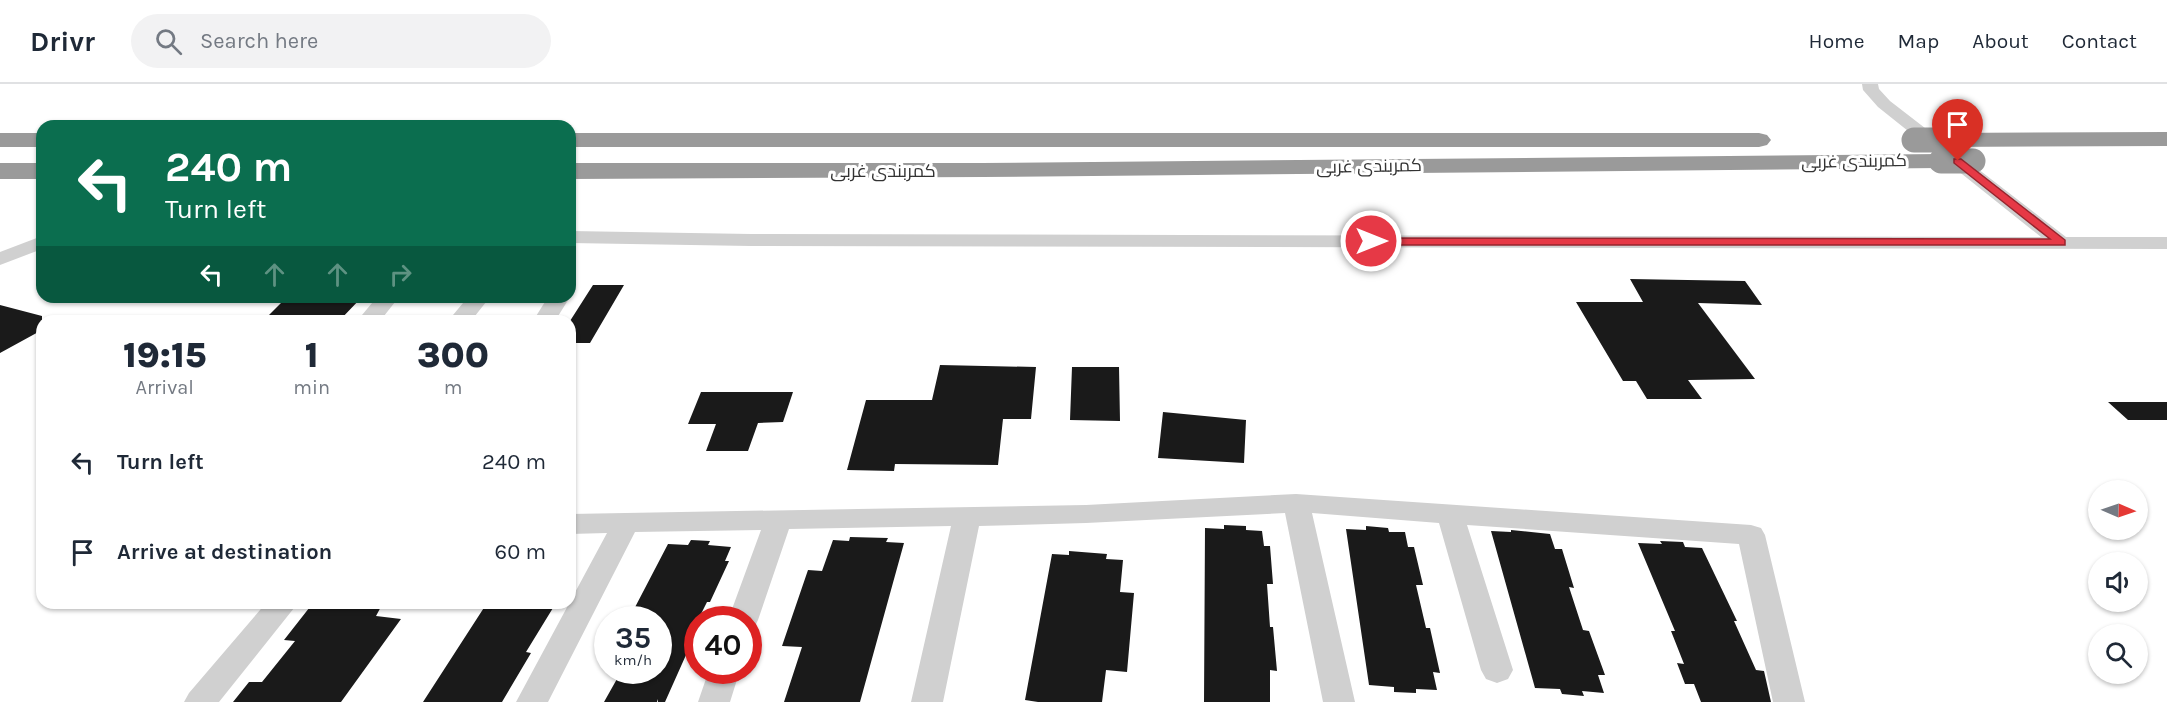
<!DOCTYPE html>
<meta charset="utf-8">
<style>
body{margin:0;font-family:Karla,Cairo,sans-serif;background:#f2f2f3;color:#1f2937;height:100vh;display:flex;flex-direction:column;font-size:22px;white-space:nowrap}
*{box-sizing:border-box;margin:0}
p{font-size:20px;color:#747a83}
.icon{flex:none;width:33px;height:33px;fill:none;stroke:currentColor;stroke-width:2;stroke-linecap:round;stroke-linejoin:round}
.map{position:relative;flex:1;overflow:hidden}
.side{position:absolute;left:36px;top:231px;width:540px;height:294px;display:flex;flex-direction:column;background:#fff;border-radius:18px;box-shadow:0 2px 4px #0004}
.side>*{flex:none}
.banner{position:absolute;left:36px;top:36px;width:540px;height:183px;border-radius:18px;box-shadow:0 2px 4px #0004;background:#0b6e4f;color:#fff;overflow:hidden}
.needle{width:39px;rotate:92deg}
.buttons{position:absolute;left:2088px;top:396px;display:grid;gap:12px}
.buttons a{display:grid;place-items:center;width:60px;height:60px;border-radius:50%;background:#fff;box-shadow:0 2px 4px #0004;font-size:30px}
.speed{position:absolute;left:594px;top:522px;display:flex;gap:12px;font-size:30px;font-weight:700;text-align:center}
.speed>*{display:grid;place-content:center;width:78px;height:78px;border-radius:50%;background:#fff;box-shadow:0 2px 4px #0004;line-height:1}
.speed small{font-size:15px;font-weight:400}
.speed .limit{border:9px solid #d22;background:#fff;color:#111}
.pin{position:absolute;display:grid;place-items:center;width:51px;height:51px;color:#fff;margin:-62px -26px;border-radius:50% 50% 50% 0;rotate:-45deg;box-shadow:0 0 6px #0007}
.pin .icon{rotate:45deg}
.me{position:absolute;width:66px;margin:-33px;rotate:90deg;stroke-linejoin:round;filter:drop-shadow(0 0 4px #0008)}
.turn{display:flex;align-items:center;gap:21px;height:126px;padding:0 30px;font-size:27px}
.turn .icon{width:78px;height:78px;stroke-width:2.5}
.turn b{display:block;font-size:42px;line-height:51px}
.lanes{display:flex;align-items:center;height:57px;padding:0 30px;background:#0003;justify-content:center;gap:30px;direction:ltr}
.lanes .off{opacity:.35}
.eta{display:flex;justify-content:space-evenly;align-items:center;height:102px;text-align:center}
.eta b{font-size:36px;font-weight:800;line-height:42px}
ul{padding:0;list-style:none}
li{display:flex;align-items:center;gap:18px;height:90px;padding:0 30px}
li div{flex:1}
li b{display:block;font-size:22px}
li em{font-style:normal}
header{display:flex;align-items:center;gap:36px;box-sizing:border-box;height:84px;padding:0 30px;background:#fff;border-bottom:2px solid #e0e1e3}
header strong{font-size:28px}
nav{display:flex;gap:33px;margin-inline-start:auto;font-size:21px}
.search{width:420px;height:54px;background:#f2f2f3;display:flex;align-items:center;gap:15px;box-sizing:border-box;padding:0 21px;border-radius:33px;color:#747a83;font-size:22px}
.map>svg:first-child{display:block}
</style>
<header>
<strong>Drivr</strong>
<div class="search"><svg class="icon" aria-label="search" viewBox="0 0 24 24"><circle cx="10" cy="10" r="6"/><path d="M15 15l6 6"/></svg>Search here</div>
<nav><a>Home</a><a>Map</a><a>About</a><a>Contact</a></nav>
</header>
<div class="map">
<svg width="2167" height="618" viewBox="0 0 2167 618">
<rect width="100%" height="100%" fill="#fff"/>
<path fill="#1a1a1a" d="M1630 195 1745 197 1762 221 1698 219 1755 295 1688 296 1702 315H1647L1636 297H1623L1576 218H1643Z
M593 201H624L590 259H570V237Z
M287 213H362L339 237H310L315 232H268Z
M0 221 42 232V246L0 269Z
M940 281 1036 283 1031 335H1003L998 381 895 380 894 387 847 386 866 316H932Z
M1072 283H1119L1120 337 1070 336Z
M701 308H793L783 338 758 339 748 367H706L716 340H688Z
M2108 318H2167V336H2128Z
M1163 328 1246 336 1244 379 1158 374Z
M1224 441 1246 442V446L1262 447 1264 462H1270L1273 500H1267L1270 543H1273L1277 587 1270 586V618H1204L1205 444 1224 445Z
M1366 442 1388 444 1389 448H1405L1408 463H1414L1423 501H1416L1426 544H1430L1440 589 1433 588 1437 606 1416 605V609L1394 608V603L1369 601 1346 445 1366 446Z
M1511 446 1550 450 1555 465H1562L1574 504 1569 503 1583 546 1589 547 1605 591H1598L1604 609 1582 607 1584 612 1562 610 1560 605 1535 604 1491 447 1511 448Z
M850 453 888 454 886 458 904 459 860 618H784L802 563 782 562 808 486 822 487 833 456 849 457Z
M691 456 710 457 708 461 731 463 725 477H729L710 518H707L698 536 686 562H690L665 618H658V615L657 618H604L622 586H658V536H651L654 530 632 529 668 460 688 461Z
M1660 457 1683 458 1685 463 1702 464 1737 537H1734L1756 586 1764 587 1771 618H1701L1694 600H1685L1677 579 1684 580 1671 547H1675L1638 459 1662 460Z
M1069 467 1107 470 1106 475 1123 476 1120 508 1134 509 1127 588 1106 586 1102 618H1038L1025 616 1052 470 1069 471Z
M313 519H383L376 532 401 535 341 618H233L249 598H262L295 557 284 556Z
M487 519H556L526 568 531 569 502 618H423Z"/>
<g fill="none" stroke-linecap="round" stroke-linejoin="round">
<path fill="#d0d0d0" fill-rule="evenodd" d="M1862 0H1878L1879 5 1890 17 2066 153H2167V165L751 162 570 159V147L751 150 2041 153 1878 23 1863 6Z
M42 152V165L0 181V168Z
M377 213H399L380 237H357Z
M468 213H490L471 237H448Z
M548 213H570L555 237H533Z
M1296 410 1751 441 1761 444 1765 451 1805 618H1773L1739 460 1467 441 1513 586 1508 595 1497 599 1486 595 1481 586 1439 439 1312 429 1355 618H1323L1285 429 1086 439 979 442 943 618H911L951 442 789 445 758 536 754 544 748 546V536H728L761 446 635 448 548 618H516L607 449 570 450V430L1086 421Z
M266 519H298L219 618H184L189 609Z
M709 586H740L730 618H698Z"/>
<path fill="#9a9a9a" fill-rule="evenodd" d="M2167 48V62L1939 63 1931 61 1927 56 1931 51 1939 49Z
M0 49H42V63H0Z
M570 49H1759L1767 51 1771 56 1767 61 1759 63H570Z
M1941 70 1950 72 1953 77 1950 82 1941 84 982 93 570 95V79H982Z
M0 79H42V95H0Z"/>
<path stroke="#9a9a9a" stroke-width="25" d="M1914 56H1939
M1941 77H1973"/>
</g>
<path fill="#e63946" stroke="#96252e" stroke-width="1.5" d="M1954 75H1961L2065 156V161H1371L1365 157 1371 154 2050 155 1954 79Z"/>
<g text-anchor="middle" dominant-baseline="central" stroke-width="6" stroke-linejoin="round" paint-order="stroke">
<g font-size="18" fill="#333" stroke="#fff">
<text transform="translate(1854 77) rotate(-1)">کمربندی غربی</text>
<text transform="translate(1369 82) rotate(-1)">کمربندی غربی</text>
<text x="883" y="87">کمربندی غربی</text>
</g>
</g>
</svg>
<div class="buttons">
<a><svg class="needle" viewBox="-14 -14 28 28"><path d="M0-13l5 13h-10z" fill="#e53935"/><path d="M0 13l5-13h-10z" fill="#747a83"/></svg></a>
<a><svg class="icon" aria-label="sound" viewBox="0 0 24 24"><path d="M4 9h4l5-4v14l-5-4H4zM17 9q2 3 0 6"/></svg></a>
<a><svg class="icon" aria-label="search" viewBox="0 0 24 24"><circle cx="10" cy="10" r="6"/><path d="M15 15l6 6"/></svg></a>
</div>
<div class="speed"><div>35<small>km/h</small></div><div class="limit">40</div></div>
<div class="pin" style="left:1958px;top:77px;background:#d93025"><svg class="icon" aria-label="arrive" viewBox="0 0 24 24"><path d="M6 21V4h12l-3 4 3 4H6"/></svg></div>
<svg class="me" style="left:1371px;top:157px" viewBox="-20 -20 40 40"><circle r="17" fill="#e63946" stroke="#fff" stroke-width="3"/><path d="M0-11L8 9 0 5-8 9z" fill="#fff"/></svg>
<div class="banner">
<div class="turn"><svg class="icon" aria-label="left" viewBox="0 0 24 24"><path d="M17 20v-9H6M10 6l-5 5 5 5"/></svg><div><b>240 m</b>Turn left</div></div>
<div class="lanes"><svg class="icon" aria-label="left" viewBox="0 0 24 24"><path d="M17 20v-9H6M10 6l-5 5 5 5"/></svg><svg class="icon off" aria-label="ahead" viewBox="0 0 24 24"><path d="M12 20V5M6 11l6-6 6 6"/></svg><svg class="icon off" aria-label="ahead" viewBox="0 0 24 24"><path d="M12 20V5M6 11l6-6 6 6"/></svg><svg class="icon off" aria-label="right" viewBox="0 0 24 24"><path d="M7 20v-9h11M14 6l5 5-5 5"/></svg></div>
</div>
<section class="side">
<div class="eta">
<div><b>19:15</b><p>Arrival</p></div>
<div><b>1</b><p>min</p></div>
<div><b>300</b><p>m</p></div>
</div>
<ul>
<li><svg class="icon" aria-label="left" viewBox="0 0 24 24"><path d="M17 20v-9H6M10 6l-5 5 5 5"/></svg><div><b>Turn left</b></div><em>240 m</em></li>
<li><svg class="icon" aria-label="arrive" viewBox="0 0 24 24"><path d="M6 21V4h12l-3 4 3 4H6"/></svg><div><b>Arrive at destination</b></div><em>60 m</em></li>
</ul>
</section>
</div>
